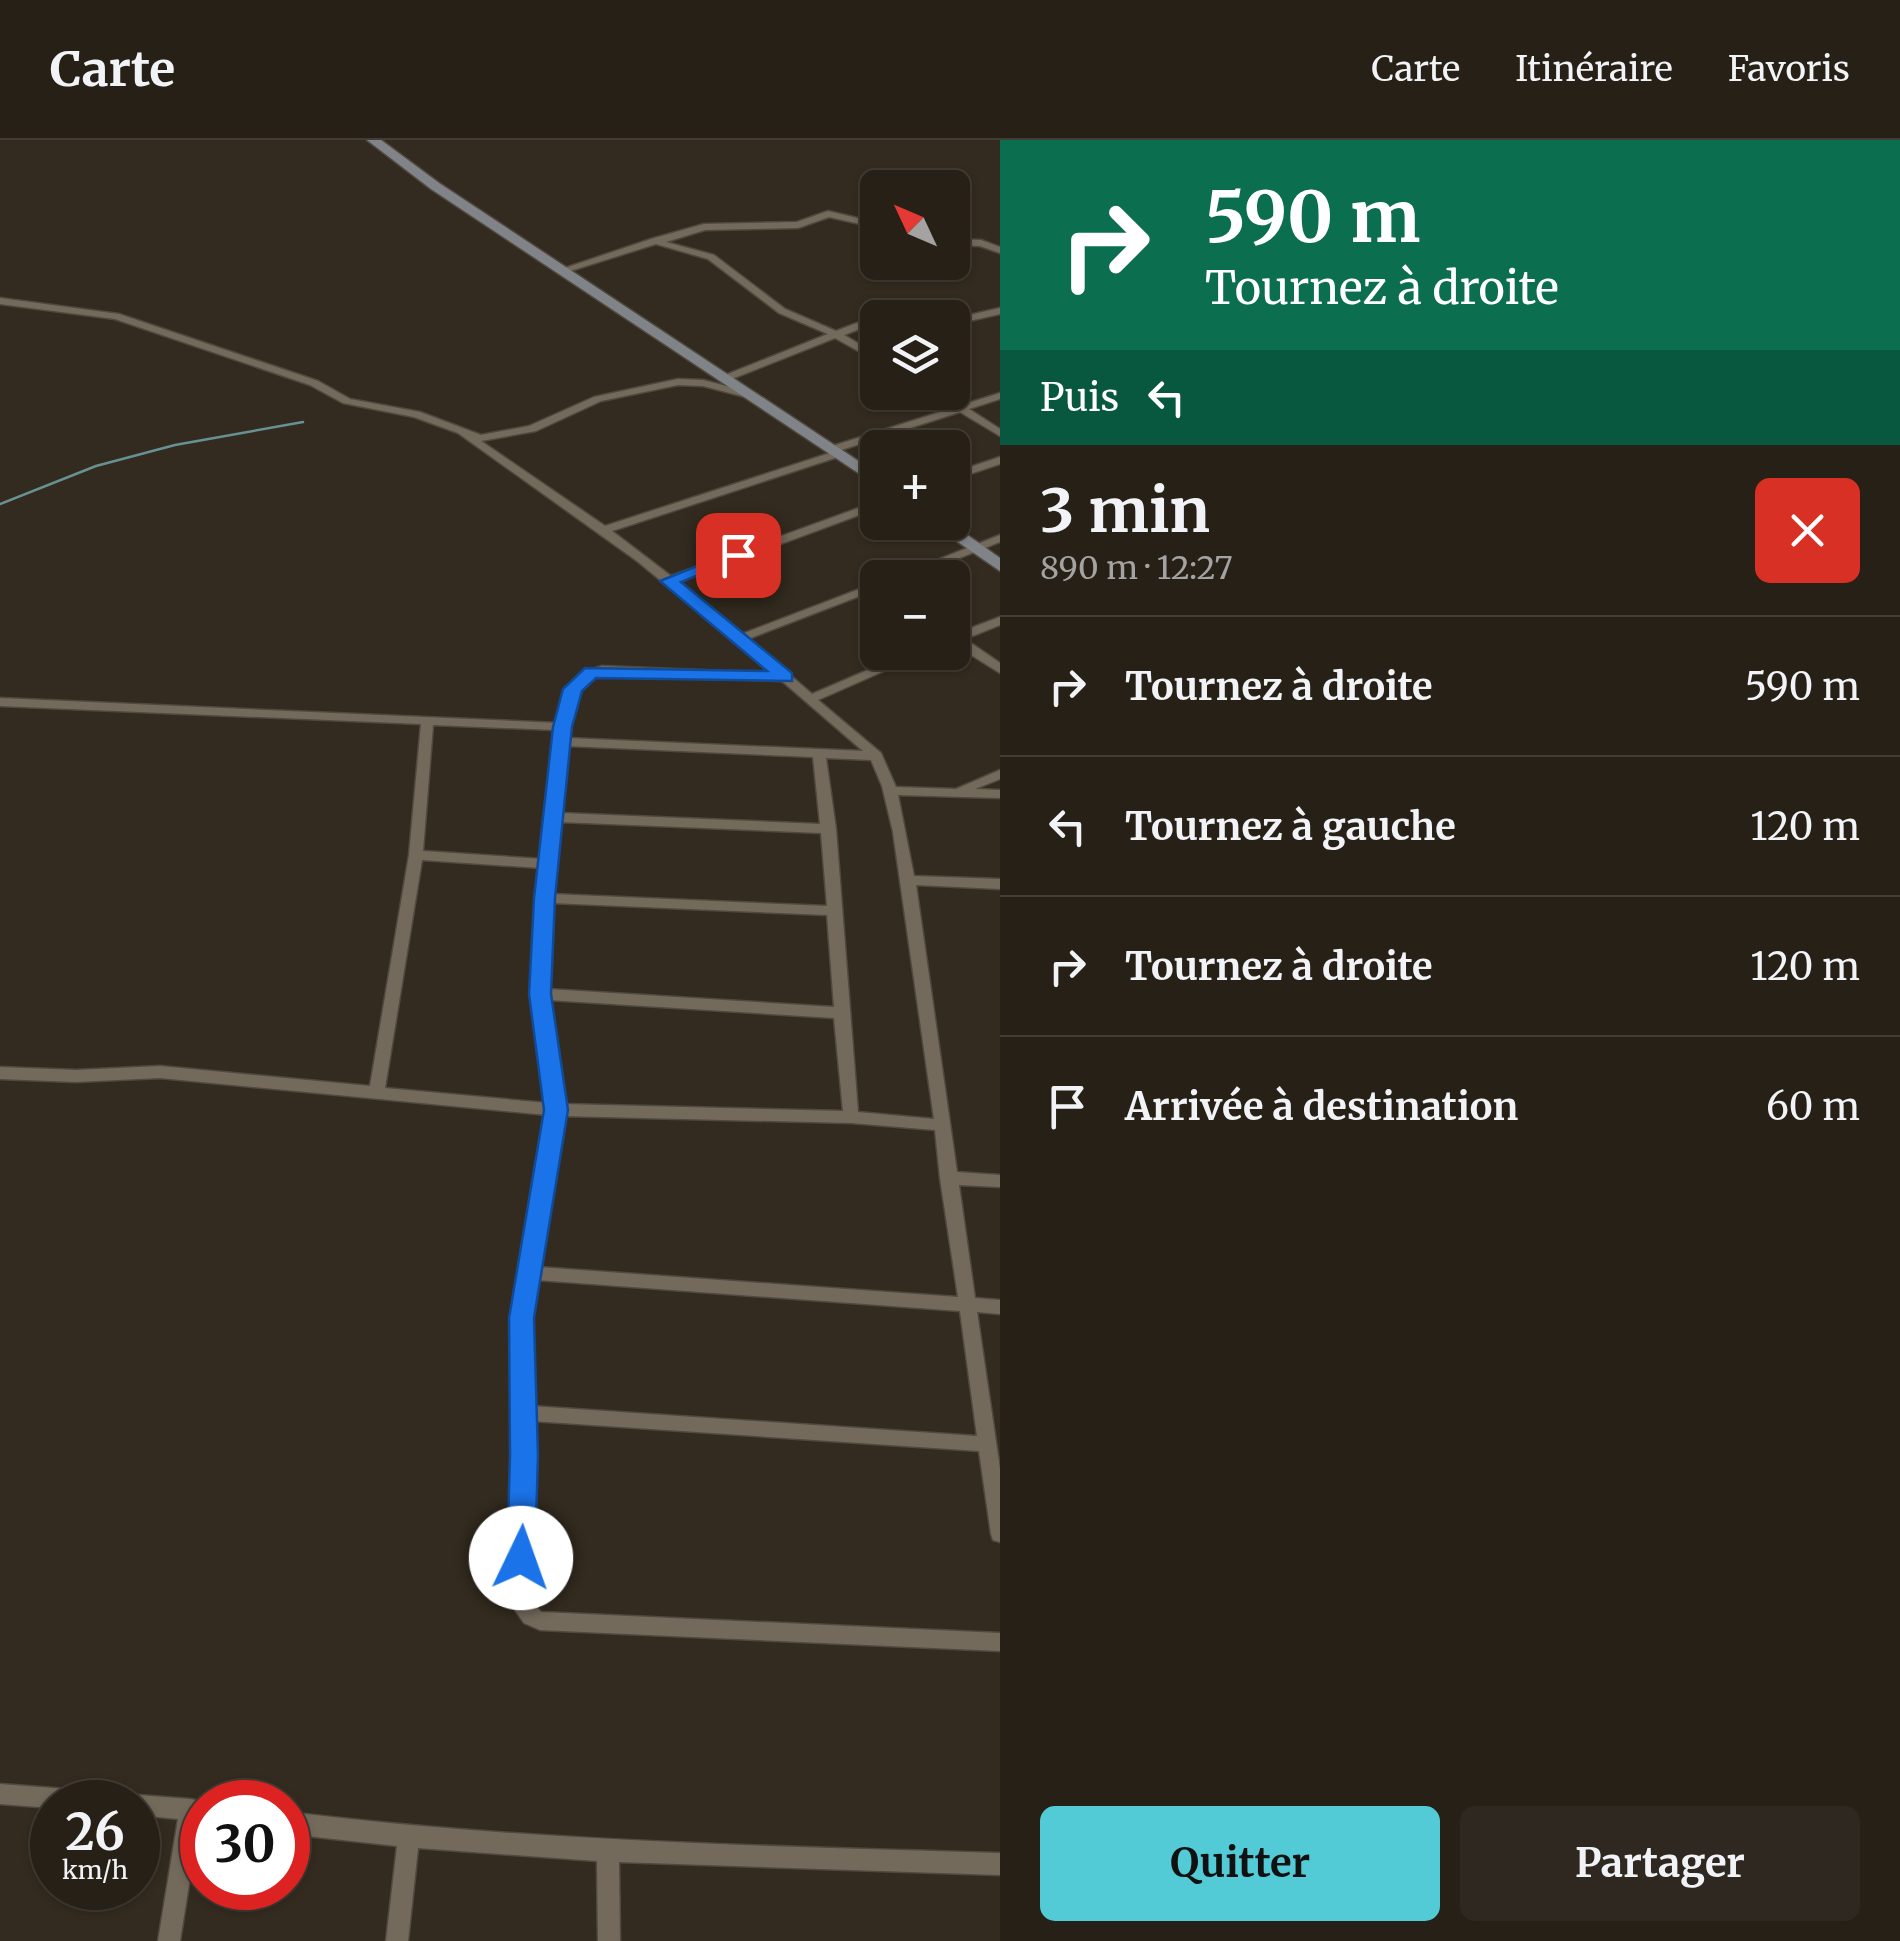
<!DOCTYPE html>
<html lang="fr">
<meta charset="utf-8">
<style>
body{margin:0;font-family:Merriweather,serif;background:#2e2820;color:#f1f3f6;height:100vh;display:flex;flex-direction:column;font-size:38px;white-space:nowrap}
*{box-sizing:border-box;margin:0}
p{font-size:32px;color:#a4a3a1}
.icon{flex:none;width:55px;height:55px;fill:none;stroke:currentColor;stroke-width:2;stroke-linecap:round;stroke-linejoin:round}
.map{position:relative;flex:1;overflow:hidden}
.details{display:flex;flex-direction:column;background:#262017;width:900px}
.details>*{flex:none}
.guide{background:#0b6e4f;color:#fff;overflow:hidden}
.needle{width:65px;rotate:314deg}
.controls{position:absolute;left:860px;top:30px;display:grid;gap:20px}
.controls a{display:grid;place-items:center;width:110px;height:110px;border-radius:15px;background:#262017;box-shadow:0 2px 8px #0004,0 0 0 2px #423e36;font-size:50px}
.speed{position:absolute;left:30px;top:1640px;display:flex;gap:20px;font-size:50px;font-weight:700;text-align:center}
.speed>*{display:grid;place-content:center;width:130px;height:130px;border-radius:50%;background:#262017;box-shadow:0 2px 8px #0004,0 0 0 2px #423e36;line-height:1}
.speed small{font-size:25px;font-weight:400}
.speed .limit{border:15px solid #d22;background:#fff;color:#111}
.pin{position:absolute;display:grid;place-items:center;width:85px;height:85px;color:#fff;margin:-42px;border-radius:20px;box-shadow:0 5px 15px #0006}
.me{position:absolute;width:110px;margin:-55px;rotate:3deg;stroke-linejoin:round;filter:drop-shadow(0 0 8px #0008)}
.turn{display:flex;align-items:center;gap:35px;height:210px;padding:0 40px;font-size:45px}
.turn .icon{width:130px;height:130px;stroke-width:2.5}
.turn b{display:block;font-size:70px;line-height:85px}
.then{display:flex;align-items:center;height:95px;padding:0 40px;background:#0003;gap:20px;font-size:38px}
.round{display:grid;place-items:center;flex:none;width:105px;height:105px;border-radius:15px;background:#2e2820}
.overview{display:flex;align-items:center;justify-content:space-between;height:170px;padding:0 40px}
h1{font-size:60px;font-weight:700;line-height:75px}
.action{display:flex;gap:20px;margin-top:auto;padding:20px 40px}
.action a{flex:1;height:115px;border-radius:15px;background:#52cbd7;color:#111;font-size:40px;font-weight:700;line-height:115px;text-align:center}
.action a+a{background:#2e2820;color:#f1f3f6}
ul{padding:0;list-style:none}
li{display:flex;align-items:center;gap:30px;height:140px;padding:0 40px;border-top:2px solid #423e36}
li div{flex:1}
li b{display:block;font-size:38px}
li em{font-style:normal}
header{display:flex;align-items:center;gap:60px;box-sizing:border-box;height:140px;padding:0 50px;background:#262017;border-bottom:2px solid #423e36}
header strong{font-size:48px}
nav{display:flex;gap:55px;margin-inline-start:auto;font-size:35px}
main{display:flex;flex:1;min-height:0}
.map>svg:first-child{display:block}
</style>
<header>
<strong>Carte</strong>
<nav><a>Carte</a><a>Itinéraire</a><a>Favoris</a></nav>
</header>
<main>
<div class="map">
<svg width="1000" height="1801" viewBox="0 0 1000 1801">
<rect width="100%" height="100%" fill="#332b1f"/>
<g fill="none" stroke-linecap="round" stroke-linejoin="round">
<path stroke="#669293" stroke-width="2.5" d="M0 364 96 326 175 305 303 282"/>
<defs>
<path id="street" d="M828 71 878 83V88L829 77 798 88 705 90 666 102 714 115 785 169 836 191C874 176 898 167 938 176L878 178V182L844 195 878 215V222L835 198 729 240H723V236L828 194 779 173 708 119 656 104 567 132 559 130 651 99 704 84 797 82Z
M952 99 981 100 1000 107V113L980 106 952 105Z
M0 158 119 174 318 241 350 259 420 272 481 295 529 286 594 257 678 239 703 240 757 254 758 256 753 259 703 246 678 245 601 261 536 291 481 301 605 386 830 313 825 310 826 308 953 268 930 252H943L962 265 1000 253V259L969 269 1000 289V296L960 272 838 311 842 314 841 316 612 391 671 436 878 361V368L678 442 742 494 878 442V449L748 499 812 554 910 512H927L818 560 881 613 896 647 956 649 1000 630V639L975 649 1000 650V658L898 655 914 736 1000 739V749L916 745 957 1032 1000 1035V1047L959 1045 975 1158 1000 1160V1174L977 1172 1000 1329V1402L993 1400 991 1394 979 1311 532 1281 530 1460 541 1472 1000 1493V1511L540 1490 524 1483 510 1463 515 1315 511 1208 532 1045 547 975 160 938 76 942 0 939V927L76 930 160 926 370 946 409 715 421 584 0 566V558L558 583C567 549 565 537 602 526L773 533 637 421 458 293 414 277 343 263 310 245 115 179 0 164ZM603 534 782 541 863 611 568 598 579 549 587 539ZM433 585 556 590 542 719 423 711ZM567 606 813 617 820 684 561 673ZM826 618 871 620 882 646 893 692 934 979 858 972 836 689ZM560 682 821 693 827 766 552 754ZM422 720 541 728 533 854 547 963 385 948ZM552 763 827 775 834 867 548 849ZM548 860 834 878 843 971 563 964ZM563 976 851 983 935 990 940 1038 958 1157 538 1127 548 1045ZM537 1140 960 1171 977 1296 531 1266 529 1208Z
M1000 168V174L952 185V179Z
M1000 317V324L952 340V333Z
M1000 395V402L909 438H892Z
M1000 477V485L965 499 1000 523V533L952 503V495Z
M0 1644 107 1652 114 1655 117 1662H52V1668L0 1664Z
M138 1655 190 1659 207 1662H202V1681H199L180 1801H158L178 1679 138 1675V1662H129L131 1658Z
M288 1672C525 1701 762 1706 1000 1713V1735L619 1722 620 1801H598L597 1721 418 1708 408 1801H386L397 1706 288 1694Z"/>
<path id="secondary" d="M367 0H381L439 43 878 334V346L431 49Z
M929 382H949L1000 418V431Z"/>
</defs>
<use href="#street" stroke="#50493f" stroke-width="3"/>
<use href="#secondary" stroke="#50493f" stroke-width="3"/>
<use href="#street" fill="#746a5c" fill-rule="evenodd"/>
<use href="#secondary" fill="#808489" fill-rule="evenodd"/>
</g>
<path fill="#1a73e8" stroke="#114b97" stroke-width="2.5" d="M732 412 747 415 681 442 792 533V541L596 538 582 551 572 587 555 758 551 854 568 970 534 1178 538 1315 535 1418 531 1427 521 1431 511 1427 507 1418 510 1315 509 1178 544 970 529 854 534 758 553 587 563 549 585 528 767 531 660 441Z"/>
</svg>
<div class="controls">
<a><svg class="needle" viewBox="-14 -14 28 28"><path d="M0-13l5 13h-10z" fill="#e53935"/><path d="M0 13l5-13h-10z" fill="#a4a3a1"/></svg></a>
<a><svg class="icon" aria-label="layers" viewBox="0 0 24 24"><path d="M12 4l9 5-9 5-9-5zM3 14l9 5 9-5"/></svg></a>
<a>+</a>
<a>−</a>
</div>
<div class="speed"><div>26<small>km/h</small></div><div class="limit">30</div></div>
<div class="pin" style="left:738px;top:415px;background:#d93025"><svg class="icon" aria-label="arrive" viewBox="0 0 24 24"><path d="M6 21V4h12l-3 4 3 4H6"/></svg></div>
<svg class="me" style="left:521px;top:1418px" viewBox="-20 -20 40 40"><circle r="19" fill="#fff"/><path d="M0-13L10 11 0 6-10 11z" fill="#1a73e8"/></svg>
</div>
<section class="details">
<div class="guide">
<div class="turn"><svg class="icon" aria-label="right" viewBox="0 0 24 24"><path d="M7 20v-9h11M14 6l5 5-5 5"/></svg><div><b>590 m</b>Tournez à droite</div></div>
<div class="then">Puis<svg class="icon" aria-label="left" viewBox="0 0 24 24"><path d="M17 20v-9H6M10 6l-5 5 5 5"/></svg></div>
</div>
<div class="overview"><div><h1>3 min</h1><p>890 m · 12:27</p></div><a class="round" style="background:#d93025;color:#fff"><svg class="icon" aria-label="close" viewBox="0 0 24 24"><path d="M6 6l12 12M18 6L6 18"/></svg></a></div>
<ul>
<li><svg class="icon" aria-label="right" viewBox="0 0 24 24"><path d="M7 20v-9h11M14 6l5 5-5 5"/></svg><div><b>Tournez à droite</b></div><em>590 m</em></li>
<li><svg class="icon" aria-label="left" viewBox="0 0 24 24"><path d="M17 20v-9H6M10 6l-5 5 5 5"/></svg><div><b>Tournez à gauche</b></div><em>120 m</em></li>
<li><svg class="icon" aria-label="right" viewBox="0 0 24 24"><path d="M7 20v-9h11M14 6l5 5-5 5"/></svg><div><b>Tournez à droite</b></div><em>120 m</em></li>
<li><svg class="icon" aria-label="arrive" viewBox="0 0 24 24"><path d="M6 21V4h12l-3 4 3 4H6"/></svg><div><b>Arrivée à destination</b></div><em>60 m</em></li>
</ul>
<div class="action"><a>Quitter</a><a>Partager</a></div>
</section>
</main>
